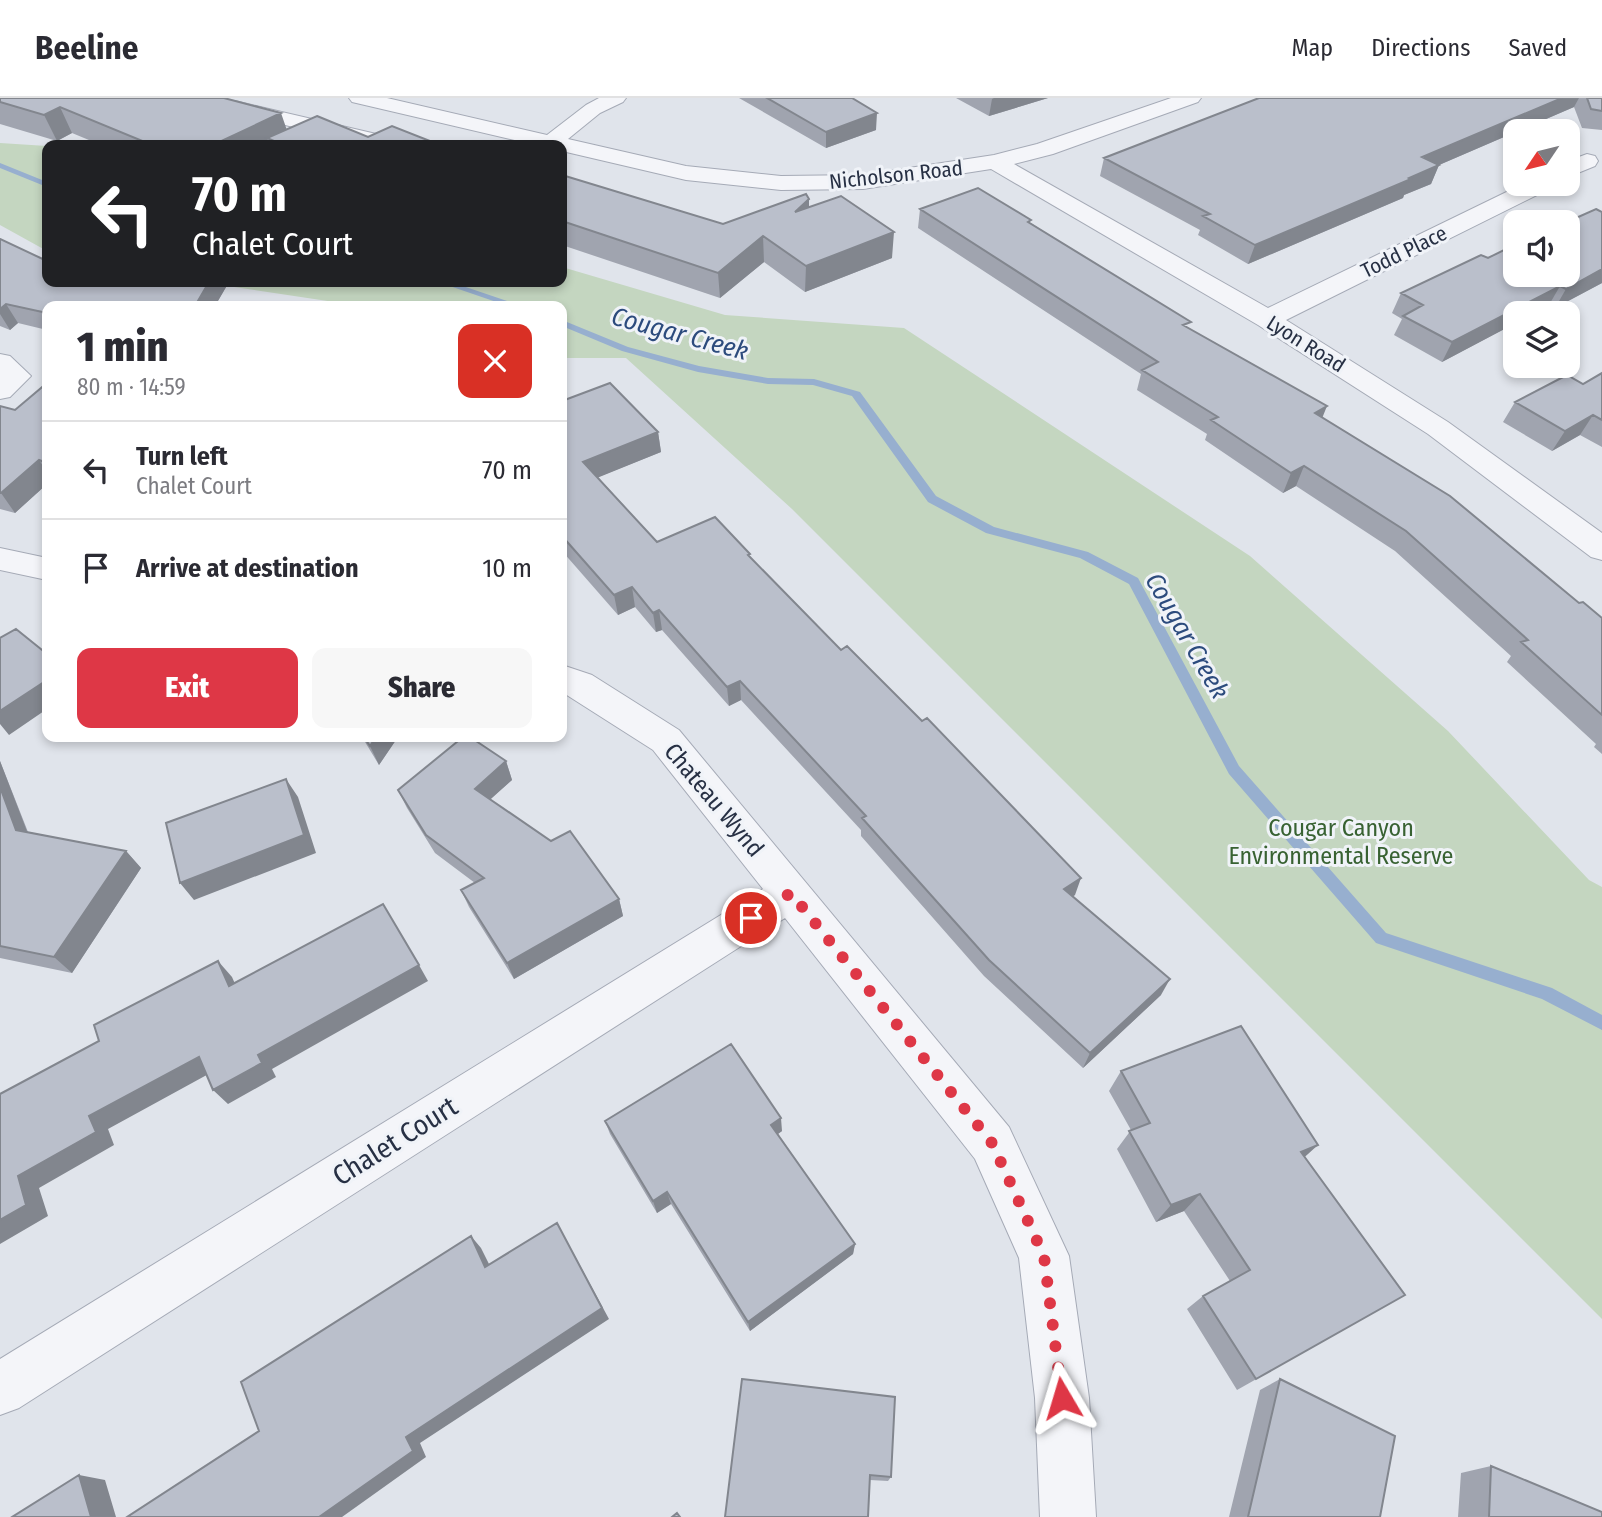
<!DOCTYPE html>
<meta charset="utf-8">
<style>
body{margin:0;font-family:"Fira Sans Condensed",sans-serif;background:#f7f7f7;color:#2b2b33;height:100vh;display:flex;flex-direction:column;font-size:26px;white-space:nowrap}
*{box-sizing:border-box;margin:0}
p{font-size:23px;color:#7c7c81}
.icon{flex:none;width:38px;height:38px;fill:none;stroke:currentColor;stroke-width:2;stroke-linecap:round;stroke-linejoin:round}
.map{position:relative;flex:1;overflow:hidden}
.sheet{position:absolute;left:42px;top:203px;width:525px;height:441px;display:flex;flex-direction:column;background:#fff;border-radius:14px;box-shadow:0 4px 10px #0003}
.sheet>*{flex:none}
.guide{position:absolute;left:42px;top:42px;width:525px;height:147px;border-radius:14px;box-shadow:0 4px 10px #0003;background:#202124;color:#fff;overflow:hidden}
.needle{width:46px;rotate:235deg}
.buttons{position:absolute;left:1503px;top:21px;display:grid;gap:14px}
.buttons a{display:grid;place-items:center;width:77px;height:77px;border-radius:14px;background:#fff;box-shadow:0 4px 10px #0003;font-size:35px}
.pin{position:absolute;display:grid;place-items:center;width:60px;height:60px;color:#fff;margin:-30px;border:4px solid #fff;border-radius:50%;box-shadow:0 2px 7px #0007}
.me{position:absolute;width:77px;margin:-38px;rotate:353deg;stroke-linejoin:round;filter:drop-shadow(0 0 5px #0008)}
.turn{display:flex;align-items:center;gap:24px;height:147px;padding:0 35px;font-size:32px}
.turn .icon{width:91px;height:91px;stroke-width:2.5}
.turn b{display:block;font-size:49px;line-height:60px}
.round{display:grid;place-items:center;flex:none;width:74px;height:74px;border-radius:14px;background:#f7f7f7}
.summary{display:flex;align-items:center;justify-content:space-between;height:119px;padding:0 35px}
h1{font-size:42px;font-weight:800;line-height:52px}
.button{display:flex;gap:14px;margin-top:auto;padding:14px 35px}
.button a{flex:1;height:80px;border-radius:14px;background:#de3746;color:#fff;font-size:28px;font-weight:800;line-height:80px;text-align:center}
.button a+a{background:#f7f7f7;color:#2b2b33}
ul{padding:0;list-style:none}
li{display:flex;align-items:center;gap:21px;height:98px;padding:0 35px;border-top:2px solid #e1e1e2}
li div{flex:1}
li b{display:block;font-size:26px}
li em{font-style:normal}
header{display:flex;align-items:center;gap:42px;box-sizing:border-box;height:98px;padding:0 35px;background:#fff;border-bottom:2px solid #e1e1e2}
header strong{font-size:33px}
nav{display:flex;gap:38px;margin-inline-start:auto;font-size:24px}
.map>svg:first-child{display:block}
</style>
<header>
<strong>Beeline</strong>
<nav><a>Map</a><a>Directions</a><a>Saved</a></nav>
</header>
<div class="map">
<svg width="1602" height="1419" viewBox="0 0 1602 1419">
<rect width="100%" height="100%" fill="#e0e4eb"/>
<path fill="#c4d6c0" d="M0 45 47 48V153L0 127Z
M562 169 725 217 904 230 1250 458 1448 633 1589 782 1602 789V1221L792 411 626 260H562V208H361L201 184H562Z"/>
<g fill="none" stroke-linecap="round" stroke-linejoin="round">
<path fill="#97afcf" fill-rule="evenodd" d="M0 65 47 84V89L0 70Z
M438 184H451L522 208H508Z
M562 222 628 249 699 268 768 280 814 281 860 294 936 398 994 429 1088 454 1138 480 1239 668 1386 835 1552 890 1602 917V932L1542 901 1376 845 1229 676 1129 486 1080 460 986 435 928 404 852 298 813 287 768 286 698 274 622 253 562 228Z"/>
<defs>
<path id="minor" d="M167 0 235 3 402 42 405 47H368L235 15 177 6 170 4Z
M349 0H387L547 37 586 7 599 0H626L623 4 600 15 568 41 686 68 781 78 863 77 994 57 1037 46 1171 0H1201L1198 4 1053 56 1014 66 1268 210 1523 86H1552L1549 91 1286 222 1448 324 1602 435V462L1591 459 1428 336 1258 227 991 71 863 91 781 92 686 82 562 53V47H536L352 4Z
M1587 56 1595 58 1598 63 1595 68 1568 79V63Z
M0 256 10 258 31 278 10 299 0 301Z
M0 450 47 460V482L0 472Z
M562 567 592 577 679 632 1009 1029 1069 1158 1089 1300 1096 1419H1040L1035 1300 1019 1160 975 1061 785 820 19 1310 0 1317V1261L763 791 653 652 562 594Z"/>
</defs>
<use href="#minor" stroke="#a5aab6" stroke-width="2"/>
<use href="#minor" fill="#f4f5f9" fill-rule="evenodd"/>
</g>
<path fill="#a0a4af" d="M0 0 287 31 440 47H101L72 35 57 43 0 26Z
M739 0H852L876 32 826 50Z
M956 0H1048L989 18Z
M1259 0H1602V32L1582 30 1574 9 1439 67 1431 86 1404 97 1403 100 1248 166 1198 137 1200 132 1100 78 1104 60Z
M562 77 723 126 809 109 892 160 805 194 764 164 720 200 562 147Z
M920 111 1031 125 1322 319 1579 505 1602 520V656L1594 649 1596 646 1507 564 1511 558 1395 453 1296 388 1283 395 1205 342 1207 336 1137 292 1141 276 918 130Z
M0 141 47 184H229L215 208H47V232L18 225 10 232 0 228Z
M1488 160 1602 185 1555 210 1549 207 1442 264 1394 237 1402 221 1392 215 1401 195Z
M1602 275V349L1580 337 1552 353 1503 324 1515 304 1583 286Z
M47 285V386L15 415 0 411V308L15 312Z
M562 303 658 334 661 354 598 379 657 444 750 456V460L1075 797 1073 798 1161 897 1083 970 984 878 861 738V732L741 602 729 608 662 532 656 534 635 509 618 517 562 453Z
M315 639H341L334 643Z
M362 639H398L379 667Z
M0 663 28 734 126 753 141 770 72 875 0 860Z
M506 663 512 682 490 701 619 801 623 818 514 881 469 809 461 792 475 785 435 755 407 710 398 692Z
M1121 973 1305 1059 1405 1197 1237 1292 1187 1211 1203 1198 1230 1183 1184 1113 1156 1124 1117 1051 1131 1032 1109 993Z
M605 1023 782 1033 778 1036 855 1146 853 1156 750 1233 671 1106 657 1115 610 1036Z
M742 1281 891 1379 888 1383 870 1382Z
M1280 1281 1380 1419H1229L1260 1292Z
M1491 1368 1602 1419H1458L1461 1375Z"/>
<path fill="#82868e" d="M994 0H1048L989 18 992 1Z
M1562 0H1579L1574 9 1439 67 1431 86 1404 97 1403 100 1248 166 1255 147 1422 59Z
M60 9 72 35 57 43 44 17Z
M281 15 290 41 267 40 270 47H213Z
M877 15 876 32 826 50V34Z
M809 101V127L795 114Z
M894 134 892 160 805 194 806 168Z
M763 138 764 164 720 200 718 175Z
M1602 171V185L1555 210 1566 191Z
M209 184H229L215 208H195Z
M1560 188 1549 207 1533 215H1516V225L1442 264 1452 244Z
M6 206 18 225 10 232 0 216V211Z
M1327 308 1319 328 1315 315Z
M1593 317 1580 337 1552 353 1565 333Z
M658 334 661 354 587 384 583 364Z
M39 362 47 374V386L15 415 1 395Z
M1304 368 1296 388 1283 395 1291 375Z
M632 489 635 509 618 517 614 497Z
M659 512 662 532 656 534 653 515Z
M47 582V611L9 637 0 626V613Z
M740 583 741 602 729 608 727 589Z
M331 639H341L334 643Z
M376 639H398L379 667 370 648Z
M0 663 33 749 16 732 0 689Z
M506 663 512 682 482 709 475 691Z
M286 681 298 699 316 755 194 802 180 785Z
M126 753 141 770 72 875 54 859Z
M1081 780 1075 797 1058 807 1064 791Z
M619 801 623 818 514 881 507 865Z
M218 863 232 879 243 904 229 888Z
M419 867 428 883 272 971 276 979 228 1006 213 992 258 957Z
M1170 881 1161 897 1083 970 1090 955Z
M199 959 214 973 108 1031 114 1047 39 1090 48 1118 0 1146V1122L18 1078 89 1018Z
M781 1020 782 1033 772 1040 771 1027Z
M1318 1047 1298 1065 1301 1054Z
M667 1094 671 1106 657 1115 653 1103Z
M1200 1096 1184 1113 1156 1124 1171 1107Z
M557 1125 609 1221 420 1345 426 1359 342 1419H319L406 1339Z
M471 1138 481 1150 496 1180 485 1169Z
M855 1146 853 1156 750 1233 748 1224Z
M79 1377 105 1382 116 1419H91Z"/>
<path fill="#babfcb" stroke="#82868e" stroke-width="2" d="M0 0H224L281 15 213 47H152L60 9 44 17 0 4Z
M767 0H852L877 15 826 34Z
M1259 0H1562L1422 59 1439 67 1409 80 1411 81 1255 147 1203 118 1210 116 1104 60Z
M1587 0H1602V13L1591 11Z
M317 18 368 39 392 28 440 47H283L267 40Z
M562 77 723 126 806 96 809 101 795 114 841 98 894 134 806 168 763 138 718 175 562 123Z
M978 90 1031 122 1028 124 1191 224 1183 227 1327 308 1315 315 1450 398 1579 505 1583 504 1602 520V617L1521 544 1528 542 1406 433 1304 368 1291 375 1211 322 1218 319 1142 272 1158 264 920 111Z
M1596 111 1602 114V171L1566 191 1560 188 1452 244 1403 218 1423 207 1401 195 1481 157 1488 160 1516 146V177H1568L1567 124Z
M0 141 47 163V184H209L195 208H47V215L6 206 0 211Z
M1602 275V322L1593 317 1565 333 1515 304 1567 277 1583 286Z
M47 285V365L39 362 1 395H0V308L15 312Z
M610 285 658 334 583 364 657 444 715 419 750 456 748 457 841 552 847 548 922 623 927 620 1081 780 1064 791 1170 881 1090 955 989 862 862 720 866 718 740 583 727 589 659 512 653 515 632 489 614 497 562 438V303Z
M16 531 47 556V582L0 613V540Z
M364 639H376L370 648Z
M463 639H470L506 663 475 691 551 743 570 733 619 801 507 865 461 792 484 780 426 737 398 692Z
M286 681 304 737 180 785 166 725Z
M0 689 16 732 126 753 54 859 0 848Z
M383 806 419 867 258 957 262 965 213 992 199 959 89 1018 96 1034 18 1078 26 1107 0 1122V996L99 943 94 927 218 863 229 888Z
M1241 928 1318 1047 1301 1054 1405 1197 1256 1281 1203 1198 1250 1172 1200 1096 1171 1107 1129 1033 1150 1025 1121 973Z
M731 946 781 1020 771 1027 855 1146 748 1224 667 1094 653 1103 605 1023Z
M557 1125 602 1210 406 1339 413 1353 319 1419H127L259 1333 241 1284 471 1138 485 1169Z
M742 1281 895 1299 891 1379 870 1377 868 1419H725Z
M1280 1281 1395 1338 1380 1419H1248Z
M1491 1368 1602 1414V1419H1489Z
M79 1377 91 1419H12Z
M677 1415 680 1419H672Z"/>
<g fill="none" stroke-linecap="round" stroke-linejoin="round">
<path stroke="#de3746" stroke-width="12" stroke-dasharray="0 21.6" d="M751 820 791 795 992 1045 1044 1158 1062 1300"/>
</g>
<g text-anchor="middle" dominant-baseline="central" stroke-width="6" stroke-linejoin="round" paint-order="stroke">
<g font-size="21" fill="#273044" stroke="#f0f3f8">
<text transform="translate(896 77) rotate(-6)">Nicholson Road</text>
<text transform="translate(1404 154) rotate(-26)">Todd Place</text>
<text transform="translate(1306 246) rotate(32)">Lyon Road</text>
</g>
<g font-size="24" fill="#273044" stroke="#f0f3f8">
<text transform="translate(714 702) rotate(50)">Chateau Wynd</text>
</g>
<g font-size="24" fill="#386232" stroke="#f0f3f8">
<text x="1341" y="730">Cougar Canyon<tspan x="1341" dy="28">Environmental Reserve</tspan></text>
</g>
<g font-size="26" font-style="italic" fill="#2c4b7d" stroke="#f0f3f8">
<text transform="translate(680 236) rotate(15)">Cougar Creek</text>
<text transform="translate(1187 538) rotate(60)">Cougar Creek</text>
</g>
<g font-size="28" fill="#273044" stroke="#f0f3f8">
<text transform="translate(395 1043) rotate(-32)">Chalet Court</text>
</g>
</g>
</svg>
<div class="buttons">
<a><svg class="needle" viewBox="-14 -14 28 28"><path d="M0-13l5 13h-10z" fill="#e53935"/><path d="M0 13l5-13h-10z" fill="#7c7c81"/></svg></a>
<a><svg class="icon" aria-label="sound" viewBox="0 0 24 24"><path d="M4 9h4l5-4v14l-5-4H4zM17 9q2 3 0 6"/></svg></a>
<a><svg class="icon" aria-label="layers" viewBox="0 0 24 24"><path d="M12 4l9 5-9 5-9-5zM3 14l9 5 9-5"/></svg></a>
</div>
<div class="pin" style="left:751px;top:820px;background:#d93025"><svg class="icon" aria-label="arrive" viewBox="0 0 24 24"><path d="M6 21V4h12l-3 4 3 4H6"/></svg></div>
<svg class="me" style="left:1062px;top:1300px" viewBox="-20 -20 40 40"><path d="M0-17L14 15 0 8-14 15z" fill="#de3746" stroke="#fff" stroke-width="4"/></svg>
<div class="guide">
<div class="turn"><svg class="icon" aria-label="left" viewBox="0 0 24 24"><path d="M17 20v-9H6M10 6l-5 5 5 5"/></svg><div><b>70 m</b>Chalet Court</div></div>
</div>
<section class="sheet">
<div class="summary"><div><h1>1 min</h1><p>80 m · 14:59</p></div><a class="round" style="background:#d93025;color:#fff"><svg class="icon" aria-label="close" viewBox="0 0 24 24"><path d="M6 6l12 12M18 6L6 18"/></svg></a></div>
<ul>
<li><svg class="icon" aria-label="left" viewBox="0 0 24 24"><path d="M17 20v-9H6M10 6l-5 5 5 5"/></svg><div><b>Turn left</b><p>Chalet Court</p></div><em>70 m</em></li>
<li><svg class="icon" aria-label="arrive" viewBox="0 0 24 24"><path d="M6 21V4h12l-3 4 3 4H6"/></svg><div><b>Arrive at destination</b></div><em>10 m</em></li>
</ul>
<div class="button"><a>Exit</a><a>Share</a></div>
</section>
</div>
